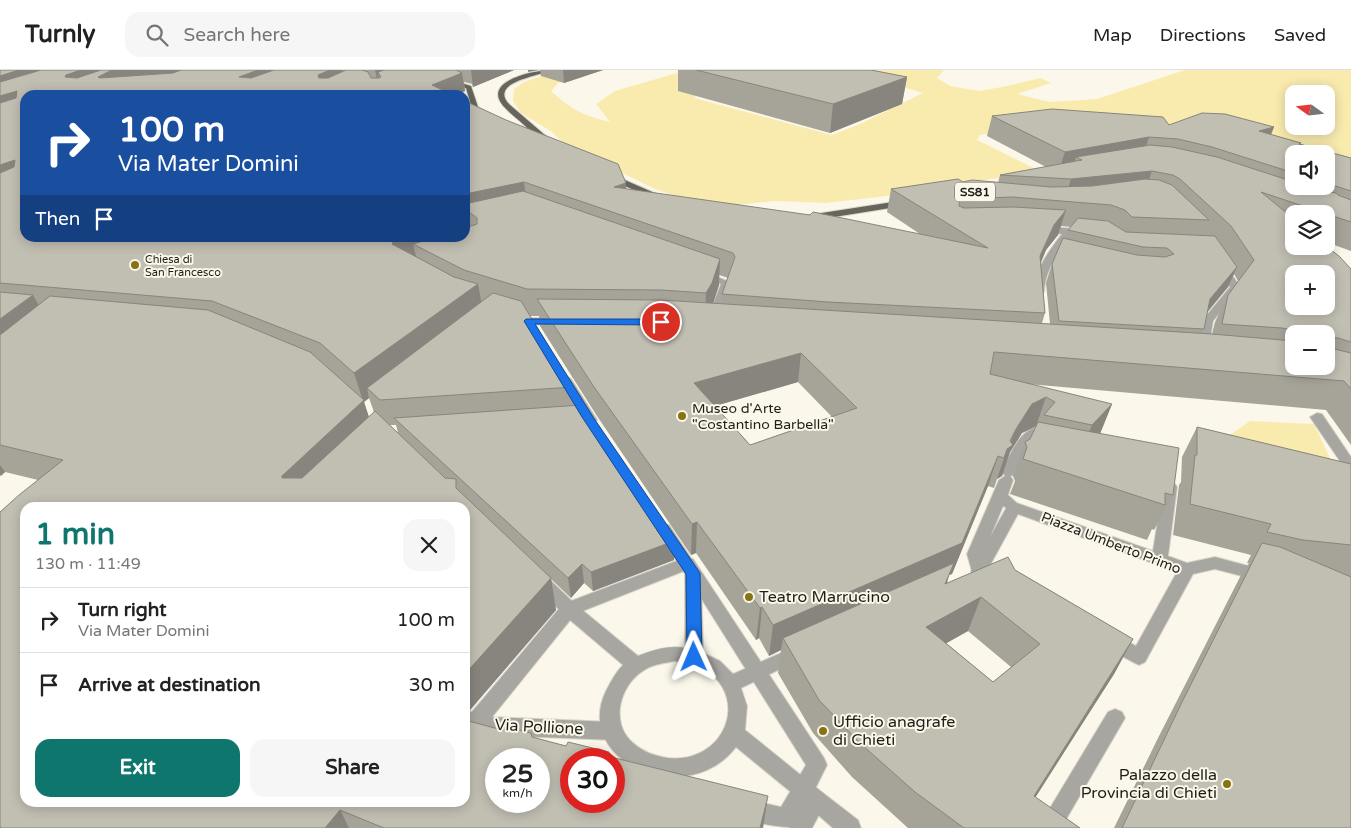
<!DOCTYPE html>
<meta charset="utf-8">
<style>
body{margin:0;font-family:"Varela Round",sans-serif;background:#f6f6f6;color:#222;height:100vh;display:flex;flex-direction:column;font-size:19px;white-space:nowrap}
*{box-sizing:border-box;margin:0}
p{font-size:16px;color:#767676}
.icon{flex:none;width:28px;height:28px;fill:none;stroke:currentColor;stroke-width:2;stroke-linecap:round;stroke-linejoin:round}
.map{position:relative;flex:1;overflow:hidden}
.panel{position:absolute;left:20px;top:432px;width:450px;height:305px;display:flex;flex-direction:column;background:#fff;border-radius:15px;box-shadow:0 2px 12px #0003}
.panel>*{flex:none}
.banner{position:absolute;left:20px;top:20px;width:450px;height:152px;border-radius:15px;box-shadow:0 2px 12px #0003;background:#1a4fa0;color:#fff;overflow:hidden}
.needle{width:32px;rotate:285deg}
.buttons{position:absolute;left:1285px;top:15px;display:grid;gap:10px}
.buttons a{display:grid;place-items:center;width:50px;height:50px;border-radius:10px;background:#fff;box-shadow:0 2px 12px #0003;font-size:25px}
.speed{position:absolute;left:485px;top:678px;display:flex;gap:10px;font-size:25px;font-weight:700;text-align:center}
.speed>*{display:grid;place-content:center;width:65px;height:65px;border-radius:50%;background:#fff;box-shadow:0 2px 12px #0003;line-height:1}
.speed small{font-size:12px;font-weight:400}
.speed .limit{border:8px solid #d22;background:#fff;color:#111}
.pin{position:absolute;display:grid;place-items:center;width:42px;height:42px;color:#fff;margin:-21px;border:2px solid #fff;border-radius:50%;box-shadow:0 1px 5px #0007}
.me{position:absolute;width:55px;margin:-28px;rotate:359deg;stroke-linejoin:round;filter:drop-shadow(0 0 4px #0008)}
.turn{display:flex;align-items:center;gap:18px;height:105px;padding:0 15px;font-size:22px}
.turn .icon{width:65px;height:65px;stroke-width:2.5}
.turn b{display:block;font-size:35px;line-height:42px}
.then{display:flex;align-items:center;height:48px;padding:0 15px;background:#0003;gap:10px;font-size:19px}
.round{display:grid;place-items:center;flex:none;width:52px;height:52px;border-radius:15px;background:#f6f6f6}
.overview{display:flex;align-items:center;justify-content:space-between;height:85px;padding:0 15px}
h1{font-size:30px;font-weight:800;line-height:38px;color:#0f766e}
.button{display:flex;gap:10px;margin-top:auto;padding:10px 15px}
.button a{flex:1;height:58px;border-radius:15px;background:#0f766e;color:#fff;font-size:20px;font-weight:800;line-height:58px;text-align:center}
.button a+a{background:#f6f6f6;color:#222}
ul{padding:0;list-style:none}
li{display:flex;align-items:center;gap:15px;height:65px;padding:0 15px;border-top:1px solid #e0e0e0}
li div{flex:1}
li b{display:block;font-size:19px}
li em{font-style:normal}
header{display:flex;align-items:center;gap:30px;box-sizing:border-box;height:70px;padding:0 25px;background:#fff;border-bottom:1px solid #e0e0e0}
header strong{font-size:24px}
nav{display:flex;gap:28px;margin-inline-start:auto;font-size:18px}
.search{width:350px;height:45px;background:#f6f6f6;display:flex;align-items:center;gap:12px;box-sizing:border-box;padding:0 18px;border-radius:15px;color:#767676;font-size:19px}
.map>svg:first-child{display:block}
</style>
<header>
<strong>Turnly</strong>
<div class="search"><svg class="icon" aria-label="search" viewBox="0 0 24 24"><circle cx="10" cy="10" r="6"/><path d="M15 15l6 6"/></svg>Search here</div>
<nav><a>Map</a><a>Directions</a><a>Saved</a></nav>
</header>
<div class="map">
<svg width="1351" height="758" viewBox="0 0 1351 758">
<rect width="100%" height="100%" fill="#fbf8eb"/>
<path fill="#f9ebae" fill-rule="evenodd" d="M559 0H605L558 13 551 21C572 40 582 45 610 52L596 34 615 21 687 0 700 22 694 28 832 65 860 54 923 23 844 0H944L937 8 950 16 979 21 1002 17 1041 8 1051 13 1017 24 1050 32 1097 29 1185 0H1351V100L1326 84 1030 56 980 65 977 70 1042 102 933 117 895 125 826 133 774 131 727 136 702 135 655 119 565 75 552 62 521 43 513 31 514 19 524 12ZM1294 24H1326V56H1294Z
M1250 351 1314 354 1337 403 1214 376Z"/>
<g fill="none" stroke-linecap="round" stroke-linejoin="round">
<defs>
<path id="pedestrian" d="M703 201 732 213 719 250 713 253 707 250 721 214 699 206 698 204Z
M1035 358 1042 362 1026 380 1014 405 1010 406 1013 410 1008 425 1021 437 1019 441 1014 442 1003 436 983 484 987 501 985 505 979 507 973 505 967 484 999 410 1005 406 1002 402C1009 387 1018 362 1035 358Z
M687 487 693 489 824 688 827 695 814 721 823 723 858 750 861 758H833L809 737 807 733 794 757C779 758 755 753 741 747L738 740 741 733 749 730 781 737 806 695 684 501 575 544 492 647 613 652 620 655 623 661 620 667 613 670 490 665 480 662 472 672 465 675V640L472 642 563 534Z
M1115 639 1122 642 1125 648 1061 758H1038L1108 642Z"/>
<path id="minor" d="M1041 156 1087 160 1092 163 1087 166 1071 164C1058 182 1045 200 1044 222L1039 225 1034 222C1035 199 1049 181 1062 164L1038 161 1036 159Z
M1222 193 1225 194 1240 217 1213 251 1208 281 1202 285 1196 281 1202 251 1230 217 1217 196Z
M516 244 530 248H559L565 251C555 260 524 253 512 249L511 247 512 245Z
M565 305 571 309 597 350 595 353H585L583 350 559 309Z
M1317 343 1322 344 1351 387V402L1346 400 1310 347Z
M1170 412 1175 414 1177 417 1168 486 1187 493 1215 487 1267 501 1269 505 1267 509 1261 511 1215 499 1193 504 1145 592 1139 595 1133 592 973 505 971 501 1009 433 1014 432 1153 481 1163 417 1165 414ZM1018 444 1177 502 1136 576 988 499Z
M664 454 669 455 701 503 703 583 720 591 733 604 795 577 801 579 804 584 801 589 741 618 747 636 745 660 823 723 827 730 812 758H789L803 732 736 677C687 741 572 692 606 621 611 611 616 602 623 595L563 544 533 511 535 507 541 505 547 507 575 534 638 586C653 580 669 575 685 578V504L656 459 659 455ZM675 591C685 593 695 594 704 599 751 627 725 694 668 688 655 686 643 682 633 673 609 653 620 613 646 599 654 594 665 593 675 591Z"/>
<path id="primary" d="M551 0C540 6 487 12 510 35L553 72V76H550C540 72 531 61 523 54 516 47 502 38 499 29 491 8 539 0 551 0Z
M448 9 471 16 478 37 487 47V49H483L472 38 466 18 446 12Z
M605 104H611L666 128 659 130 605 108Z
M906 130 910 133 909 135 809 151 805 148 809 145Z"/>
</defs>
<use href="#pedestrian" stroke="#d8d5c9" stroke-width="2"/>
<use href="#minor" stroke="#d8d5c9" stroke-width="2"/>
<use href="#primary" stroke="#d8d5c9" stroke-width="2"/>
<use href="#pedestrian" fill="#a7a6a1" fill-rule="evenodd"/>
<use href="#minor" fill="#a7a6a1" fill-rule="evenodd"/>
<use href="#primary" fill="#66645b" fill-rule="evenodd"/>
</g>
<path fill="#a6a399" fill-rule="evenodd" d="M0 0H514L473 17 472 14 464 12 465 21 455 25H25L465 168V31L626 119 920 164 887 142 891 119 963 112 998 113 1000 105 1046 97 987 66 992 46 1169 55 1274 57 1271 65 1301 73V74L1351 88V181L1326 172V144H1294V176L1351 199V375L1326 340 1028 314 1112 334 1100 363 1173 425 1154 460 1152 459 1147 470 1010 424 1015 411 1013 406 1025 372 1030 369 1036 357 1022 363 1010 382 1002 406 997 409 994 418 988 416 952 504 949 505 947 513 1015 500 1133 569 1114 604 1035 727 1080 758H908L852 707 813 663 778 603 781 580 769 586 759 568 756 570 696 483 691 485 597 346 540 256 539 246H530L573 317 575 335 674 490 593 521 584 513 571 528 551 509 556 540 470 640 465 639V438L25 732 502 660 611 687 763 758H0V442L38 410 5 402 0 406ZM1294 84H1326V116H1294ZM1061 156 1071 157 1068 160 1065 169 1052 194 1046 213 1050 254 1042 253 1045 243 1041 193 1046 180 1058 165ZM1234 204 1238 211 1228 225 1215 252 1212 264 1201 263 1204 259 1207 241 1228 217ZM719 205 728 208 722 224 721 234 713 233 719 215ZM1294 264H1326V296H1294ZM798 312 832 347 750 375 715 336ZM369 328 374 342 369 347 364 332ZM390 355H396L398 363ZM968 561 1011 597 993 612 946 573Z
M540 0H603L564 13 541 6Z
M678 0H871L907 7 902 34 830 63 678 21Z
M1197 357 1351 394V758H1114L1159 666 1240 507 1249 493H1247L1251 485 1173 465 1179 415 1181 412 1182 387Z"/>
<path fill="#87857d" d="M0 0H191L25 38 0 49Z
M258 0H308L246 25 239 7Z
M330 0H342L345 13 323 23 318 5Z
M375 0H400L381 7 378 2 380 12 378 13Z
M471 0H514L473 17Z
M528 0H539L528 2Z
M563 0H603L564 13Z
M462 3 465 21 455 25H433L432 15Z
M907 7 902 34 830 63 833 34Z
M1274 57 1265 77 1259 61Z
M1149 67 1142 88 1076 87 1072 101 1058 103 1065 82Z
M15 90 25 109 0 122V95Z
M1152 101 1144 123 1064 131 1071 109Z
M524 112 527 135 465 139V124Z
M626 113V136L614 117Z
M1066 140 1058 165 1046 180 1032 212 1040 186 1054 155Z
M402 168H465L413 174 417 190 392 174 394 170Z
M720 189 719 215 711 240 705 250 706 223Z
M1237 197 1228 217 1201 250 1210 229Z
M478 214 483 241 367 318 369 328 364 332 373 360 295 438 282 408V406L363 331 354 303Z
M33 225 48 252 0 291V249Z
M801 283 798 312 694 342V313Z
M1046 327 1036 356 1022 363 1010 382 1002 406 997 409 994 418 1004 388 1016 359 1032 334Z
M1112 334 1100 364 1080 384 1092 355Z
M998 386 988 416 952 504 949 505 943 527 783 568 781 580 769 586 773 555Z
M0 395 5 402 1 406 0 404Z
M697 452 696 483 691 485 692 454Z
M674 471V490L593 521 591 502Z
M582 494 584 513 571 528 568 508Z
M551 508 556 540 470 640 465 622V604Z
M981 527 968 561 915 591 926 557Z
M762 537 759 568 756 570 760 538Z
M1133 569 1114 604 1016 758 1034 726Z
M768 726 763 758H760Z
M340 740 349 758H325Z"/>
<path fill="#c1beb2" stroke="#87857d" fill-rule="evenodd" d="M0 0H19L0 6Z
M41 0H81L66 5 65 7 77 8 101 0H112L98 7 100 8 173 3 181 0H258L239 7 251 8 274 0H330L318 5 319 8H328L346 0H362L368 2 371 8H379L381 7 378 2 384 0H456L462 3 432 15 453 25H25V168H402L394 170 392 174 454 207 478 214 354 303 320 273 212 231 0 213V103L14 97 15 90 0 95V33L16 28 17 21 0 26V12Z
M696 0H871L907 7 833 34Z
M465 31 506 50 618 94 626 113 614 117 810 145 813 142 988 178 891 119 958 109 963 112 972 110 1051 117 1092 116 1145 109 1159 110 1172 115 1209 150 1132 147 1125 140 1111 135 1012 127 960 129 959 136 964 138 1013 137 1066 140 1054 155 1040 186 1045 243 828 232 722 224 735 187 733 183 524 112 465 124Z
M1052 39 1163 47 1169 55 1202 43 1225 44 1274 57 1259 61 1301 73 1299 74 1351 88V121L1326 113V84H1294V103L1212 77 1178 69 1149 67 1065 82 992 46Z
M1150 75 1172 77 1217 87 1294 112V116H1308L1328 122 1336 123 1338 125 1351 130V152L1261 122 1294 149V176H1326L1339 186 1351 199V272L1338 268 1326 267V264H1311L1282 258 1222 254 1228 225 1254 190 1231 156 1180 109 1173 105 1152 101 1071 109 1000 105 1082 90 1076 87ZM1294 204H1326V236H1294Z
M523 121 720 189 712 213 706 223 661 220 527 219 464 200 413 174 434 168H465V158L477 154V148L465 139V134Z
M1078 148 1108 151 1126 162 1215 166 1237 197 1210 229 1204 259 1059 251 1052 194 1063 168 1137 185 1165 187 1174 184 1167 178 1143 177 1068 160Z
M0 222 33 225 0 249Z
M493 223 521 231 573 317 380 330 367 318Z
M50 226 208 240 310 282 364 330 282 406V408H302L375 341 445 408 456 409V418L551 508 465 604V438H25V732H465V650L502 660H519L531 663 532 667 566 676 568 672 609 682 611 687 768 726 760 758H384L340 740 325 758H2L0 757V442L19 425 63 390 0 375V265ZM496 689H539V731H496ZM571 689H614V731H571Z
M537 229 661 230 1212 264 1282 270 1294 272V296H1326V277L1351 283V319L1344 311 994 282 990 304 1112 334 1092 355 1044 345 1055 332 1046 327 1032 334 1016 359 1010 371 1013 375 1007 379 1004 388 998 386 962 473 773 555 762 537 760 538 697 452 692 454 594 317ZM801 283 857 338 750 375 694 313Z
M581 335 674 471 591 502 582 494 568 508 394 348Z
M1038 352 1179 378 1173 425 1165 423V435L1023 389 1027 377 1025 372 1030 369Z
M1197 357 1351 394V475L1303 470 1267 462 1271 454 1190 434 1195 385H1197Z
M1262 473 1280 477 1351 507V758H1122L1182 632Z
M1008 487 1015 500 1133 569 1034 726 1080 758H964L915 722 861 674 819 630 783 568 954 493 945 514ZM981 527 1040 574 993 612 926 557Z"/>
<path fill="#1a73e8" stroke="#114b97" d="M526 249H661L666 252 661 255 535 254 593 347 700 503 702 587 700 591 694 593 689 591 687 587 686 504 582 347 524 251Z"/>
<g fill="#867314" stroke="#fbf8eb" stroke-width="2">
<circle cx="135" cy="195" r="5"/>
<circle cx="682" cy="346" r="5"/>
<circle cx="749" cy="527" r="5"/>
<circle cx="823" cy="661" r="5"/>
<circle cx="1227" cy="714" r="5"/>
</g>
<g text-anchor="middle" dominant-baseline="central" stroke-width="4" stroke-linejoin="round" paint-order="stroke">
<g font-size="11" fill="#1f1e19" stroke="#fbf8eb" text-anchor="start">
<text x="145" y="189">Chiesa di<tspan x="145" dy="13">San Francesco</tspan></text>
</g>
<rect fill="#fbf8eb" stroke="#615f58" stroke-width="1" x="955" y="112.5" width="40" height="19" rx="4"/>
<g font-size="12" font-weight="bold" fill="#1f1e19">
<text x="975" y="122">SS81</text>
</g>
<g font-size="14" fill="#1f1e19" stroke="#fbf8eb" text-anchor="start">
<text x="692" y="338">Museo d'Arte<tspan x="692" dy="16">"Costantino Barbella"</tspan></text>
</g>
<g font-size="14" fill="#1f1e19" stroke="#fbf8eb">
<text transform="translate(1111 473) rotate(21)">Piazza Umberto Primo</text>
</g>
<g font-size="16" fill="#1f1e19" stroke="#fbf8eb" text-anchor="start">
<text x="759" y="527">Teatro Marrucino</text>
<text x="833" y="652">Ufficio anagrafe<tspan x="833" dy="18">di Chieti</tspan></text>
<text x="1217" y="705" text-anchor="end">Palazzo della<tspan x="1217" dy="18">Provincia di Chieti</tspan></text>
</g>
<g font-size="16" fill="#1f1e19" stroke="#fbf8eb">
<text transform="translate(539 657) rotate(3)">Via Pollione</text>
</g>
</g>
</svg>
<div class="buttons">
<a><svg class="needle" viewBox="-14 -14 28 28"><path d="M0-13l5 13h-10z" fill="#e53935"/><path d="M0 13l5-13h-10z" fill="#767676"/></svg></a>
<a><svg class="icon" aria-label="sound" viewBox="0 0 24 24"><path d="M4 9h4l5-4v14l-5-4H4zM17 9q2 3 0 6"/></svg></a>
<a><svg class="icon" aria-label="layers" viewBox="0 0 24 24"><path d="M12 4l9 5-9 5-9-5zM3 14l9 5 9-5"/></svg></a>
<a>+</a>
<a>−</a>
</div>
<div class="speed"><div>25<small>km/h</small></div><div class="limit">30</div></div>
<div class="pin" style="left:661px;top:252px;background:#d93025"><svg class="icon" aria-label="arrive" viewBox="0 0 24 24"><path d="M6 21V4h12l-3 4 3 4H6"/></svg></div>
<svg class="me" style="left:694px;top:587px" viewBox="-20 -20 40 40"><path d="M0-17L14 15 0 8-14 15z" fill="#1a73e8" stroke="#fff" stroke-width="4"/></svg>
<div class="banner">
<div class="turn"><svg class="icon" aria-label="right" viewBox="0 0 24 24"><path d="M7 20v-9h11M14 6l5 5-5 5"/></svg><div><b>100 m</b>Via Mater Domini</div></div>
<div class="then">Then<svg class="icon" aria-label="arrive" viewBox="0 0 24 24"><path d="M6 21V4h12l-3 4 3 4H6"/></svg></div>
</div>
<section class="panel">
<div class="overview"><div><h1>1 min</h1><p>130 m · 11:49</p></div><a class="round"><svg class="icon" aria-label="close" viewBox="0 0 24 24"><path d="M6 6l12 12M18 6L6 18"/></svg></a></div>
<ul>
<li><svg class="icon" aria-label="right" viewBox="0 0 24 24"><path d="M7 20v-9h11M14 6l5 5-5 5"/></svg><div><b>Turn right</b><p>Via Mater Domini</p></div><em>100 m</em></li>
<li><svg class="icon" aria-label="arrive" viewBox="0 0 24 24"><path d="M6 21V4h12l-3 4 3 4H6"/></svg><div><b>Arrive at destination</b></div><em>30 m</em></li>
</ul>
<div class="button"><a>Exit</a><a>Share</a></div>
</section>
</div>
